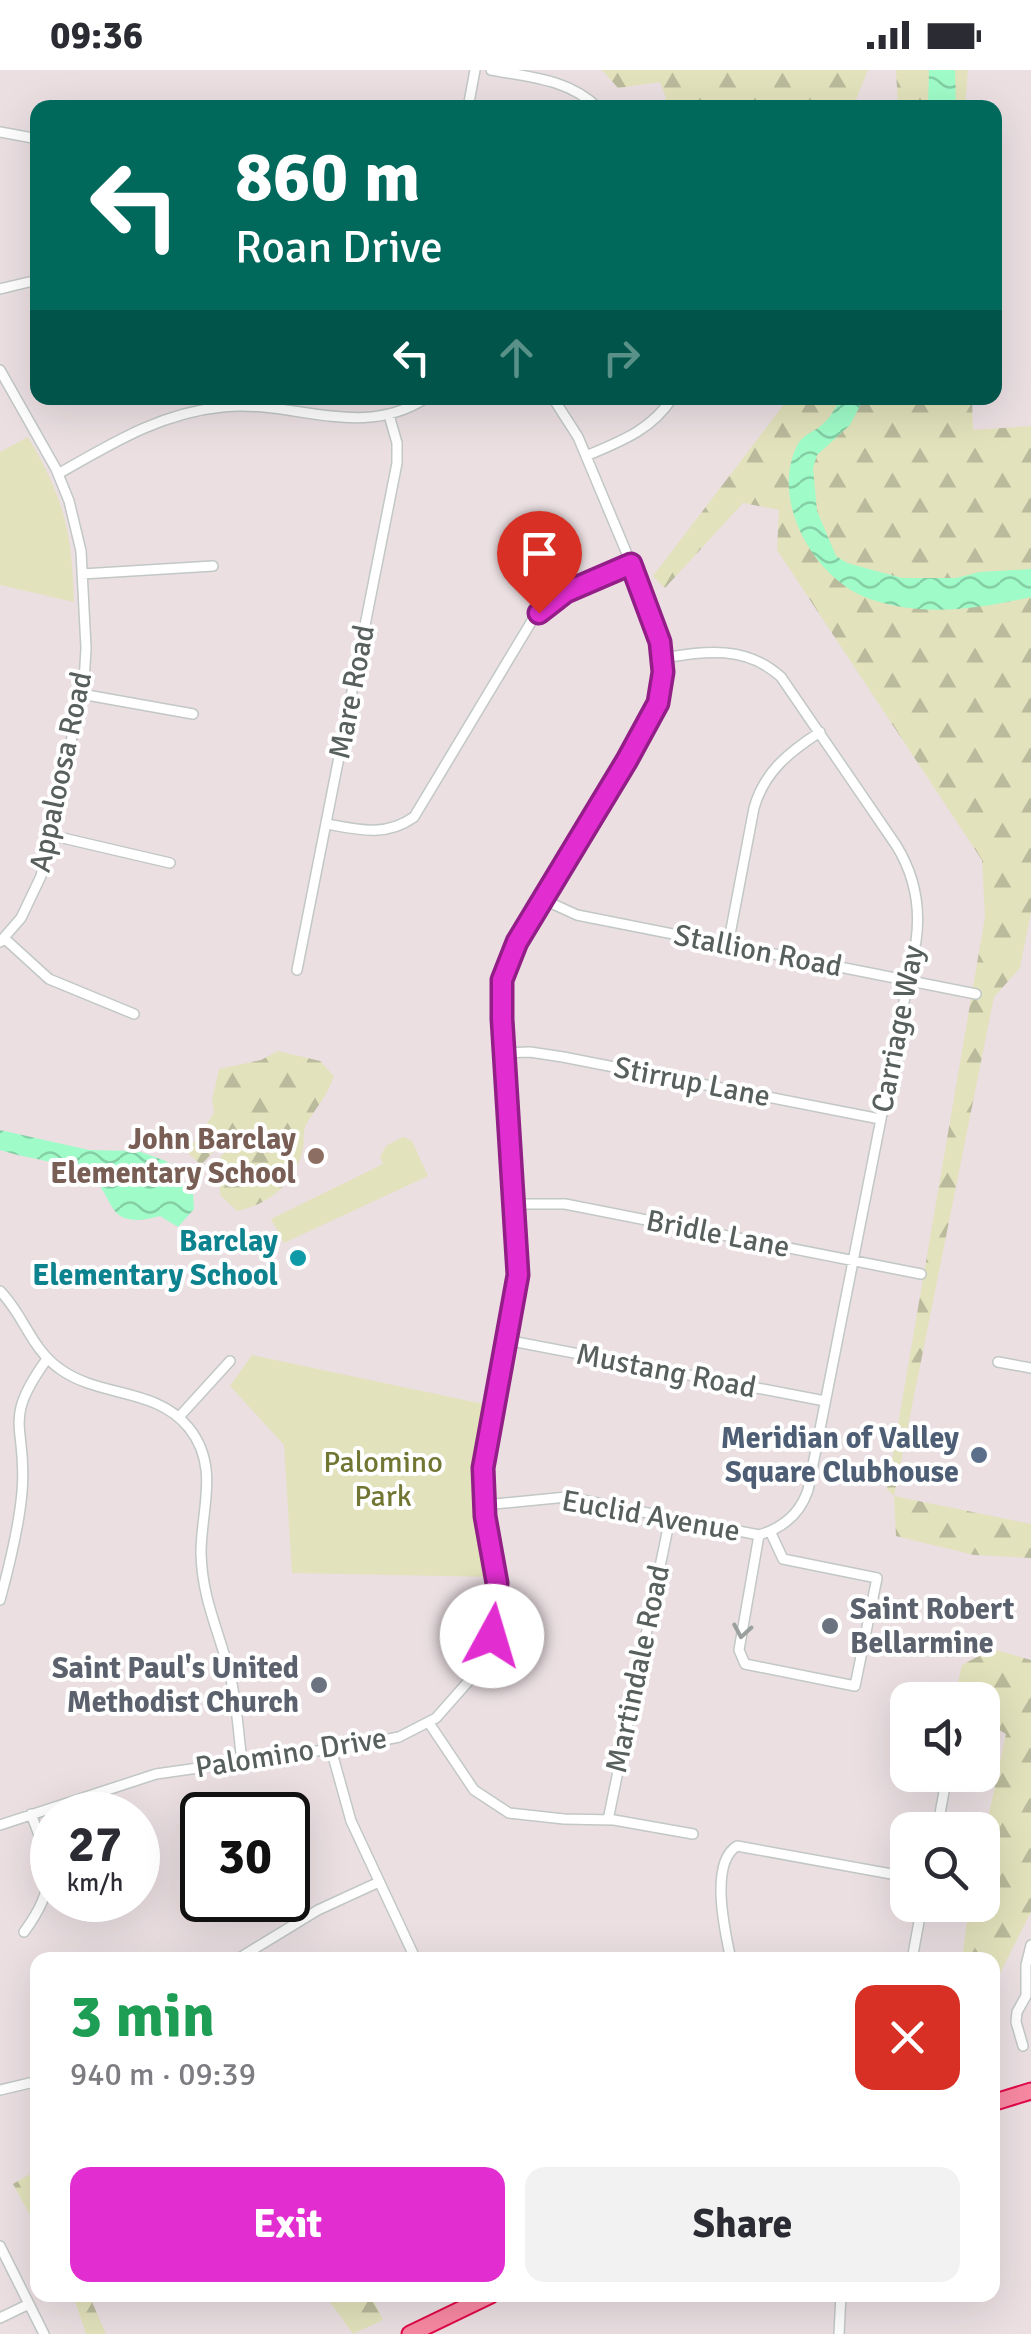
<!DOCTYPE html>
<meta charset="utf-8">
<style>
body{margin:0;font-family:Signika,sans-serif;background:#f2f2f3;color:#2b2b33;height:100vh;display:flex;flex-direction:column;font-size:38px;white-space:nowrap}
*{box-sizing:border-box;margin:0}
p{font-size:32px;color:#7c7c81}
.icon{flex:none;width:55px;height:55px;fill:none;stroke:currentColor;stroke-width:2;stroke-linecap:round;stroke-linejoin:round}
.map{position:relative;flex:1;overflow:hidden}
.details{position:absolute;left:30px;top:1882px;width:970px;height:350px;display:flex;flex-direction:column;background:#fff;border-radius:20px;box-shadow:0 10px 40px #0002}
.details>*{flex:none}
.hud{position:absolute;left:30px;top:30px;width:972px;height:305px;border-radius:20px;box-shadow:0 10px 40px #0002;background:#00695c;color:#fff;overflow:hidden}
.tools{position:absolute;left:890px;top:1612px;display:grid;gap:20px}
.tools a{display:grid;place-items:center;width:110px;height:110px;border-radius:20px;background:#fff;box-shadow:0 10px 40px #0002;font-size:50px}
.speed{position:absolute;left:30px;top:1722px;display:flex;gap:20px;font-size:50px;font-weight:700;text-align:center}
.speed>*{display:grid;place-content:center;width:130px;height:130px;border-radius:50%;background:#fff;box-shadow:0 10px 40px #0002;line-height:1}
.speed small{font-size:25px;font-weight:400}
.speed .limit{border:5px solid #111;border-radius:15px;background:#fff;color:#111}
.pin{position:absolute;display:grid;place-items:center;width:85px;height:85px;color:#fff;margin:-102px -42px;border-radius:50% 50% 50% 0;rotate:-45deg;box-shadow:0 0 10px #0007}
.pin .icon{rotate:45deg}
.me{position:absolute;width:110px;margin:-55px;rotate:6deg;stroke-linejoin:round;filter:drop-shadow(0 0 8px #0008)}
.turn{display:flex;align-items:center;gap:35px;height:210px;padding:0 40px;font-size:45px}
.turn .icon{width:130px;height:130px;stroke-width:2.5}
.turn b{display:block;font-size:70px;line-height:85px}
.lanes{display:flex;align-items:center;height:95px;padding:0 40px;background:#0003;justify-content:center;gap:50px;direction:ltr}
.lanes .off{opacity:.35}
.round{display:grid;place-items:center;flex:none;width:105px;height:105px;border-radius:20px;background:#f2f2f3}
.head{display:flex;align-items:center;justify-content:space-between;height:170px;padding:0 40px}
h1{font-size:60px;font-weight:700;line-height:75px;color:#1e9e55}
.primary-button{display:flex;gap:20px;margin-top:auto;padding:20px 40px}
.primary-button a{flex:1;height:115px;border-radius:20px;background:#e22ed1;color:#fff;font-size:40px;font-weight:700;line-height:115px;text-align:center}
.primary-button a+a{background:#f2f2f3;color:#2b2b33}
.status{display:flex;justify-content:space-between;align-items:center;height:70px;padding:0 50px;background:#fff;direction:ltr}
.status svg{height:28px;fill:currentColor}
.map>svg:first-child{display:block}
</style>
<div class="status"><b>09:36</b><svg viewBox="0 0 49 12"><path d="M0 12V9h3v3zM5 12V6h3v6zM10 12V3h3v9zM15 12V0h3v12zM26 1h20v11H26zM47 4h2v5h-2z"/></svg></div>
<div class="map">
<svg width="1031" height="2264" viewBox="0 0 1031 2264">
<defs>
<pattern id="forest-firs" width="22" height="20" patternUnits="userSpaceOnUse" patternTransform="scale(2.5)"><rect width="22" height="20" fill="#e2e2bc"/><path d="M5 1l3.5 6h-7zM16 11l3.5 6h-7z" fill="#babb9c"/></pattern>
<pattern id="water-waves" width="16" height="10" patternUnits="userSpaceOnUse" patternTransform="scale(2.5)"><rect width="16" height="10" fill="#9ffcc9"/><path d="M0 5q4-4 8 0t8 0" fill="none" stroke="#84cfa6"/></pattern>
</defs>
<rect width="100%" height="100%" fill="#ebdfe2"/>
<path fill="url(#forest-firs)" d="M602 0H868L853 37 661 38 666 28 660 12 618 18Z
M896 0H968L965 37H898Z
M784 328H972L973 360 1031 356V842L1020 898 994 927 894 1426 1031 1454V1488L974 1485 896 1466 894 1426 887 1419 985 847 982 790 777 480 779 440 743 433 665 518 653 506 782 337Z
M278 981 320 991 334 1006C326 1029 317 1035 306 1055 302 1063 305 1069 303 1078 296 1113 270 1134 237 1141L220 1125 218 1091 238 1064 231 1063 201 1095 187 1082 214 1043 212 1030 219 999 261 990Z
M992 1579 1031 1590V1842L993 1917 992 1890H962L969 1835H982L983 1772 1006 1664 983 1651 982 1630H954L962 1595Z
M37 2100V2158L13 2114Z
M73 2225H89L106 2264H86Z
M325 2225H371L383 2250 353 2264Z"/>
<path fill="#e2e2bc" d="M28 367C64 428 72 462 74 532L0 515V382Z
M403 1067 412 1071 428 1106 284 1173 271 1149 383 1094 380 1087 386 1076Z
M252 1285 493 1336 482 1414 496 1507 292 1503 284 1375 230 1316Z"/>
<path fill="url(#water-waves)" d="M929 0H955L956 37H928Z
M843 328H864L850 355 817 385 813 398 817 441 836 486 847 493 902 508H956L980 502 1031 499V527C978 539 926 547 873 530 817 513 769 433 797 376 803 363 816 362 825 352 833 345 835 335 843 328Z
M0 1060 89 1080 138 1081 166 1091 193 1122 194 1139 178 1157 160 1146C100 1163 118 1121 86 1104 61 1091 27 1089 0 1080Z"/>
<g fill="none" stroke-linecap="round" stroke-linejoin="round">
<defs>
<path id="street" d="M491 0C529 7 569 9 598 38
M468 38 475 0
M0 62 38 69
M0 219 29 212
M0 300 56 399 69 431 81 481 86 578 84 613 41 806 21 848 0 872
M586 386C619 372 652 360 672 328
M58 404C111 374 160 343 222 337 293 329 360 371 426 328
M82 504 213 496
M81 624 193 644
M327 754C359 760 386 767 414 747L533 549 566 522 631 495
M50 765 170 793
M542 829 577 845 976 924
M4 868 49 909 134 944
M728 875 754 738C764 702 789 682 820 662
M297 900 397 393V373L389 345
M504 983 530 982 563 987 880 1049
M514 1134H565L921 1204
M0 1221C24 1245 31 1279 60 1299 100 1328 156 1317 189 1358 220 1397 201 1439 201 1483 202 1528 218 1559 229 1601 237 1630 238 1662 242 1691
M506 1270 825 1331
M998 1292 1031 1298
M179 1347 230 1291
M484 1435 567 1427 759 1465C783 1458 800 1444 808 1420L916 871C921 836 914 804 896 775L781 607C746 575 706 581 663 588
M759 1465 739 1580 745 1594 855 1616 877 1508 783 1489 770 1461
M0 1530C9 1497 19 1457 22 1422 28 1354 0 1354 47 1289
M429 1653 474 1720 509 1743 564 1749 614 1750 693 1764
M331 1679 351 1751 416 1890
M608 1750 670 1448
M0 1755 156 1704 359 1675 399 1667 436 1648 474 1605 486 1582 496 1550 497 1513 485 1446 483 1399 518 1205 501 949 502 910 517 872 652 648 663 602 656 553 578 367 553 328
M937 1760 947 1705
M24 1862C58 1816 51 1795 31 1744
M236 1890 318 1840 379 1812
M731 1890C725 1862 709 1793 737 1776L908 1807
M912 1890 922 1835
M1023 1976 1016 1952 1017 1942 1026 1926V1895L1031 1875
M0 2020 38 2011
M0 2176 44 2264
M0 2248 29 2234
M839 2264 841 2225"/>
<path id="highway" d="M992 2033 1031 2021
M410 2264 491 2225"/>
</defs>
<use href="#street" stroke="#c1c8c6" stroke-width="12"/>
<use href="#highway" stroke="#e20848" stroke-width="19"/>
<use href="#street" stroke="#fff" stroke-width="9"/>
<use href="#highway" stroke="#f989a3" stroke-width="15"/>
</g>
<defs><path id="oneway-chevron" d="M-2-3.5L2.5 0L-2 3.5" fill="none" stroke-width="1.6" stroke-linecap="round" stroke-linejoin="round" transform="scale(2.5)"/></defs>
<use stroke="#9ba09e" href="#oneway-chevron" transform="translate(742 1561) rotate(100)"/>
<g fill="none" stroke-linecap="round" stroke-linejoin="round">
<defs>
<path id="route" d="M492 1566 497 1513 485 1446 483 1398 518 1205 502 949V910L517 872 627 690 658 633 663 602 660 572 631 494 566 522 539 543"/>
</defs>
<use href="#route" stroke="#931e88" stroke-width="25"/>
<use href="#route" stroke="#e22ed1" stroke-width="18"/>
</g>
<circle fill="#8d6e63" stroke="#fff" stroke-width="4" cx="316" cy="1086" r="10"/>
<circle fill="#0f9aa8" stroke="#fff" stroke-width="4" cx="298" cy="1188" r="10"/>
<circle fill="#5c6f8a" stroke="#fff" stroke-width="4" cx="979" cy="1385" r="10"/>
<g fill="#6b7280" stroke="#fff" stroke-width="4">
<circle cx="830" cy="1556" r="10"/>
<circle cx="319" cy="1615" r="10"/>
</g>
<g text-anchor="middle" dominant-baseline="central" stroke-width="8" stroke-linejoin="round" paint-order="stroke">
<g font-size="30" fill="#58605d" stroke="#fff">
<text transform="translate(352 622) rotate(-79)">Mare Road</text>
<text transform="translate(61 702) rotate(-78)">Appaloosa Road</text>
<text transform="translate(758 881) rotate(11)">Stallion Road</text>
<text transform="translate(898 959) rotate(-79)">Carriage Way</text>
<text transform="translate(692 1012) rotate(11)">Stirrup Lane</text>
<text transform="translate(718 1164) rotate(11)">Bridle Lane</text>
<text transform="translate(666 1301) rotate(11)">Mustang Road</text>
<text transform="translate(651 1446) rotate(10)">Euclid Avenue</text>
<text transform="translate(638 1599) rotate(-78)">Martindale Road</text>
<text transform="translate(291 1683) rotate(-9)">Palomino Drive</text>
</g>
<g font-size="30" font-weight="bold" fill="#785e54" stroke="#fff" text-anchor="end">
<text x="296" y="1069">John Barclay<tspan x="296" dy="34">Elementary School</tspan></text>
</g>
<g font-size="30" font-weight="bold" fill="#0d838f" stroke="#fff" text-anchor="end">
<text x="278" y="1171">Barclay<tspan x="278" dy="34">Elementary School</tspan></text>
</g>
<g font-size="30" font-weight="bold" fill="#4e5e75" stroke="#fff" text-anchor="end">
<text x="959" y="1368">Meridian of Valley<tspan x="959" dy="34">Square Clubhouse</tspan></text>
</g>
<g font-size="30" fill="#717632" stroke="#fff">
<text x="383" y="1392">Palomino<tspan x="383" dy="34">Park</tspan></text>
</g>
<g font-size="30" font-weight="bold" fill="#5b616d" stroke="#fff" text-anchor="start">
<text x="850" y="1539">Saint Robert<tspan x="850" dy="34">Bellarmine</tspan></text>
<text x="299" y="1598" text-anchor="end">Saint Paul's United<tspan x="299" dy="34">Methodist Church</tspan></text>
</g>
</g>
</svg>
<div class="tools">
<a><svg class="icon" aria-label="sound" viewBox="0 0 24 24"><path d="M4 9h4l5-4v14l-5-4H4zM17 9q2 3 0 6"/></svg></a>
<a><svg class="icon" aria-label="search" viewBox="0 0 24 24"><circle cx="10" cy="10" r="6"/><path d="M15 15l6 6"/></svg></a>
</div>
<div class="speed"><div>27<small>km/h</small></div><div class="limit">30</div></div>
<div class="pin" style="left:539px;top:543px;background:#d93025"><svg class="icon" aria-label="arrive" viewBox="0 0 24 24"><path d="M6 21V4h12l-3 4 3 4H6"/></svg></div>
<svg class="me" style="left:492px;top:1566px" viewBox="-20 -20 40 40"><circle r="19" fill="#fff"/><path d="M0-13L10 11 0 6-10 11z" fill="#e22ed1"/></svg>
<div class="hud">
<div class="turn"><svg class="icon" aria-label="left" viewBox="0 0 24 24"><path d="M17 20v-9H6M10 6l-5 5 5 5"/></svg><div><b>860 m</b>Roan Drive</div></div>
<div class="lanes"><svg class="icon" aria-label="left" viewBox="0 0 24 24"><path d="M17 20v-9H6M10 6l-5 5 5 5"/></svg><svg class="icon off" aria-label="ahead" viewBox="0 0 24 24"><path d="M12 20V5M6 11l6-6 6 6"/></svg><svg class="icon off" aria-label="right" viewBox="0 0 24 24"><path d="M7 20v-9h11M14 6l5 5-5 5"/></svg></div>
</div>
<section class="details">
<div class="head"><div><h1>3 min</h1><p>940 m · 09:39</p></div><a class="round" style="background:#d93025;color:#fff"><svg class="icon" aria-label="close" viewBox="0 0 24 24"><path d="M6 6l12 12M18 6L6 18"/></svg></a></div>
<div class="primary-button"><a>Exit</a><a>Share</a></div>
</section>
</div>
